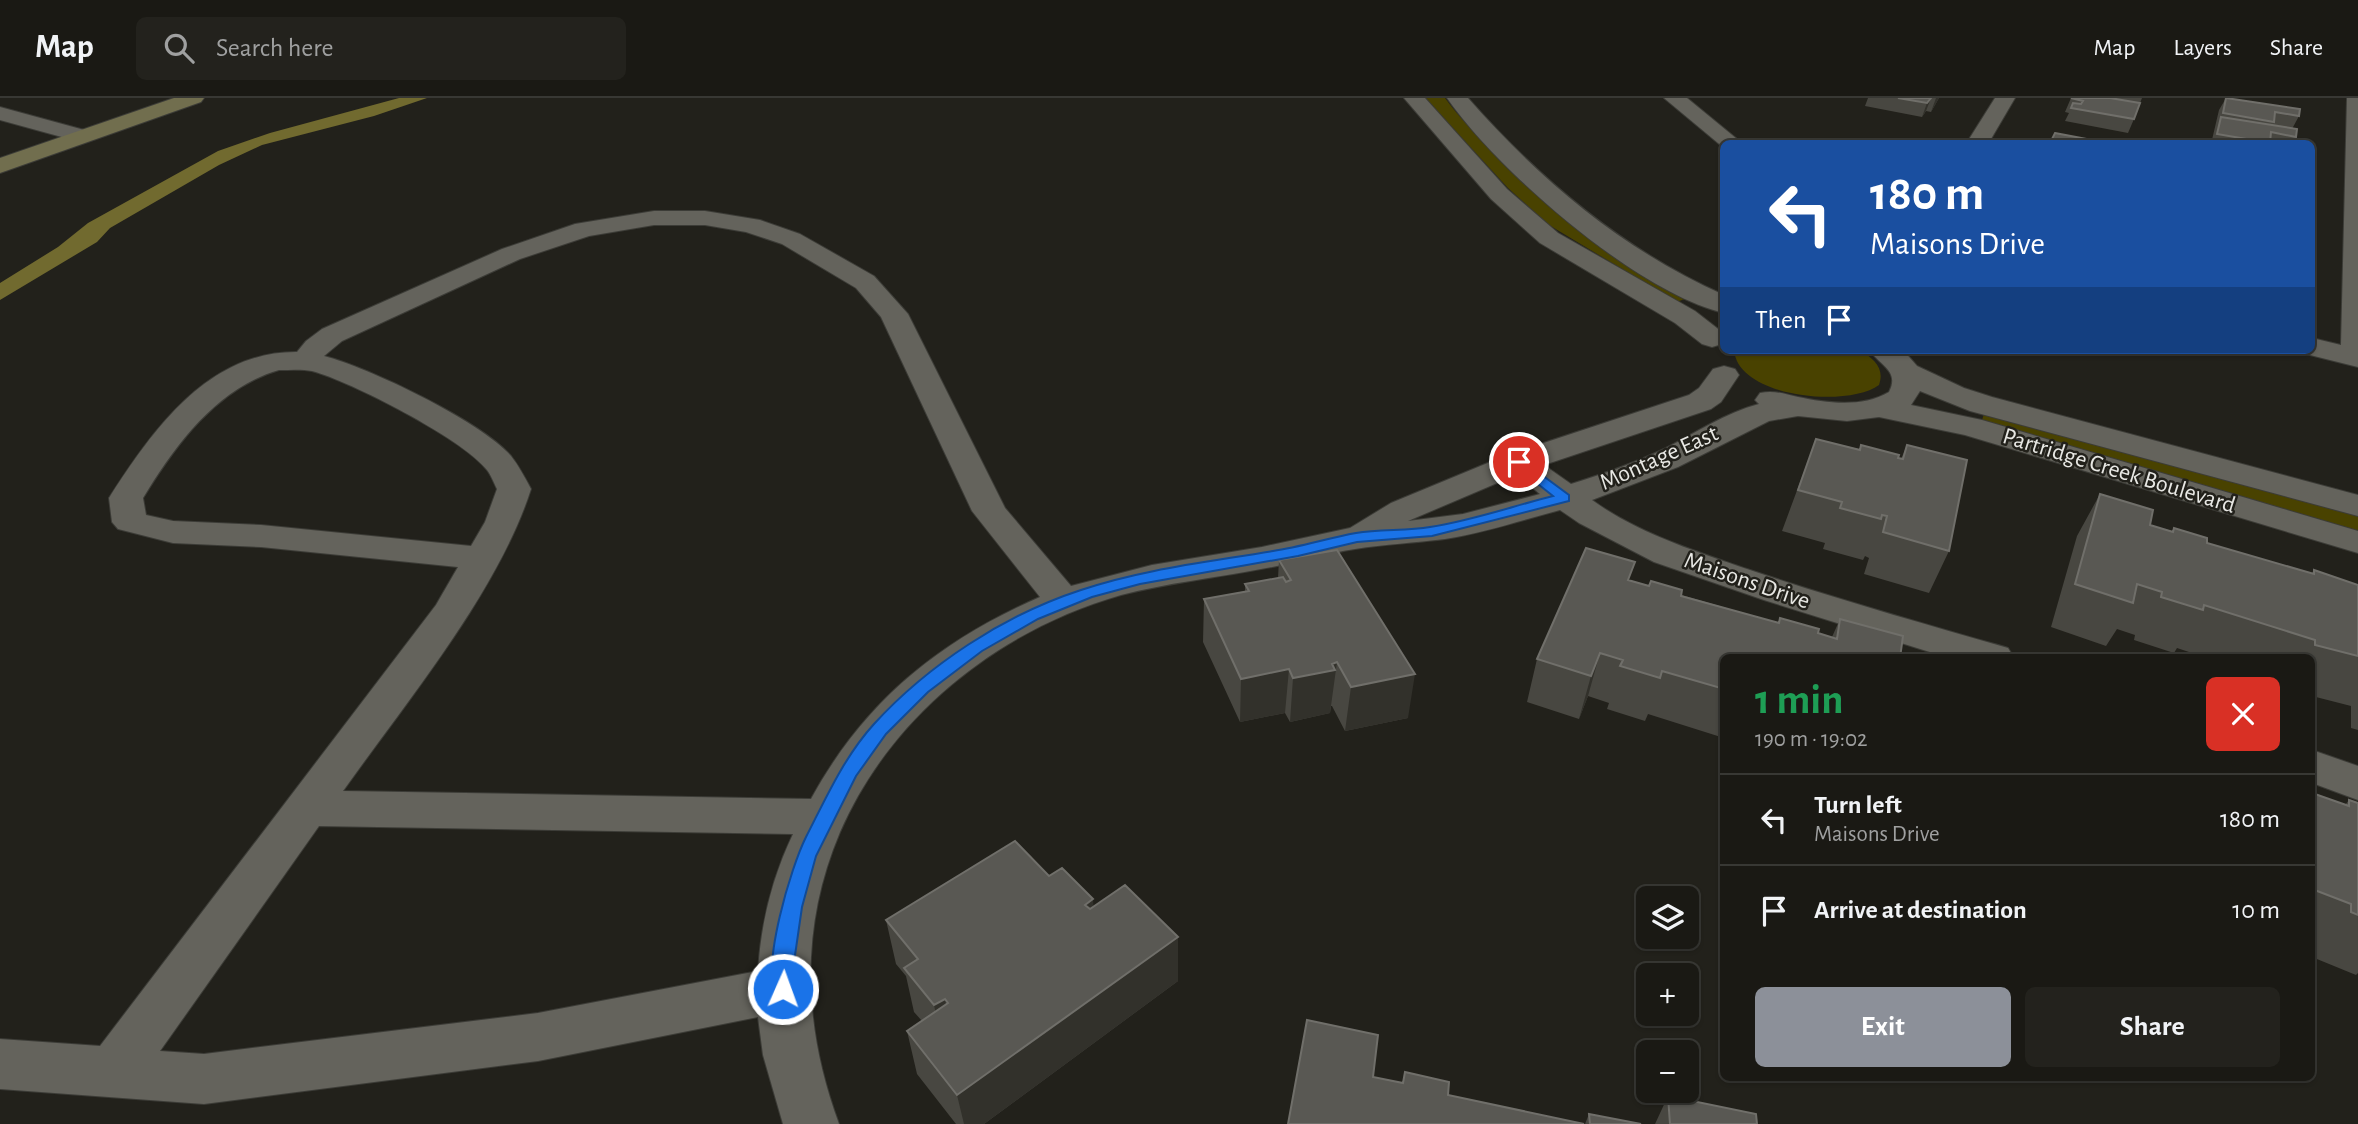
<!DOCTYPE html>
<meta charset="utf-8">
<style>
body{margin:0;font-family:"Alegreya Sans",sans-serif;background:#23221d;color:#f1f3f6;height:100vh;display:flex;flex-direction:column;font-size:26px;white-space:nowrap}
*{box-sizing:border-box;margin:0}
p{font-size:23px;color:#9fa0a0}
.icon{flex:none;width:38px;height:38px;fill:none;stroke:currentColor;stroke-width:2;stroke-linecap:round;stroke-linejoin:round}
.map{position:relative;flex:1;overflow:hidden}
.details{position:absolute;left:1720px;top:556px;width:595px;height:427px;display:flex;flex-direction:column;background:#1a1914;border-radius:10px;box-shadow:0 2px 5px #0004,0 0 0 2px #383834}
.details>*{flex:none}
.hud{position:absolute;left:1720px;top:42px;width:595px;height:214px;border-radius:10px;box-shadow:0 2px 5px #0004,0 0 0 2px #383834;background:#1a4fa0;color:#fff;overflow:hidden}
.buttons{position:absolute;left:1636px;top:788px;display:grid;gap:14px}
.buttons a{display:grid;place-items:center;width:63px;height:63px;border-radius:10px;background:#1a1914;box-shadow:0 2px 5px #0004,0 0 0 2px #383834;font-size:35px}
.pin{position:absolute;display:grid;place-items:center;width:60px;height:60px;color:#fff;margin:-30px;border:4px solid #fff;border-radius:50%;box-shadow:0 2px 7px #0007}
.me{position:absolute;width:77px;margin:-38px;rotate:2deg;stroke-linejoin:round;filter:drop-shadow(0 0 5px #0008)}
.turn{display:flex;align-items:center;gap:24px;height:147px;padding:0 35px;font-size:32px}
.turn .icon{width:91px;height:91px;stroke-width:2.5}
.turn b{display:block;font-size:49px;line-height:60px}
.then{display:flex;align-items:center;height:66px;padding:0 35px;background:#0003;gap:14px;font-size:26px}
.round{display:grid;place-items:center;flex:none;width:74px;height:74px;border-radius:10px;background:#23221d}
.head{display:flex;align-items:center;justify-content:space-between;height:119px;padding:0 35px}
h1{font-size:42px;font-weight:700;line-height:52px;color:#1e9e55}
.cta{display:flex;gap:14px;margin-top:auto;padding:14px 35px}
.cta a{flex:1;height:80px;border-radius:10px;background:#8c9099;color:#fff;font-size:28px;font-weight:700;line-height:80px;text-align:center}
.cta a+a{background:#23221d;color:#f1f3f6}
ul{padding:0;list-style:none}
li{display:flex;align-items:center;gap:21px;height:91px;padding:0 35px;border-top:2px solid #383834}
li div{flex:1}
li b{display:block;font-size:26px}
li em{font-style:normal}
header{display:flex;align-items:center;gap:42px;box-sizing:border-box;height:98px;padding:0 35px;background:#1a1914;border-bottom:2px solid #383834}
header strong{font-size:33px}
nav{display:flex;gap:38px;margin-inline-start:auto;font-size:24px}
.search{width:490px;height:63px;background:#23221d;display:flex;align-items:center;gap:18px;box-sizing:border-box;padding:0 24px;border-radius:10px;color:#9fa0a0;font-size:26px}
.map>svg:first-child{display:block}
</style>
<header>
<strong>Map</strong>
<div class="search"><svg class="icon" aria-label="search" viewBox="0 0 24 24"><circle cx="10" cy="10" r="6"/><path d="M15 15l6 6"/></svg>Search here</div>
<nav><a>Map</a><a>Layers</a><a>Share</a></nav>
</header>
<div class="map">
<svg width="2358" height="1026" viewBox="0 0 2358 1026">
<rect width="100%" height="100%" fill="#22211b"/>
<path fill="#494200" d="M1425 0H1445C1459 20 1478 37 1496 55 1555 116 1612 160 1687 200L1677 204 1549 127 1508 90Z
M1734 252H1860C1874 261 1885 270 1879 287 1848 310 1738 300 1734 252Z
M1984 316 2358 418V434L1982 322Z"/>
<path fill="#716a2f" d="M399 0H427L374 18 262 47 219 67 110 130 97 144 0 202V185L58 149 88 125 218 53 270 35Z"/>
<g fill="none" stroke-linecap="round" stroke-linejoin="round">
<defs>
<path id="street" d="M1404 0H1425L1507 91 1558 135 1695 213 1722 234V246L1712 249 1702 246 1675 225 1540 145 1491 101Z
M1447 0H1468C1540 82 1623 152 1724 197V215C1636 194 1498 73 1447 0Z
M1664 0H1687L1743 46H1724V50Z
M1995 0H2015L1988 46H1966Z
M2347 0H2358V269L2302 255 2300 252H2312V240L2341 247Z
M0 9 88 33 91 38 88 43 80 44 0 22Z
M654 113H705L760 122 800 136 874 178 908 216 1005 410 1071 488 1152 467 1262 449 1350 430 1391 405 1507 357 1689 297 1699 290 1713 271 1724 268 1735 271 1739 277 1721 304 1711 311 1544 367 1571 386C1603 376 1635 365 1666 350 1697 334 1725 315 1759 306L1755 302 1760 295C1774 292 1784 296 1798 299 1827 305 1862 310 1889 294 1900 273 1880 267 1869 252H1903L1917 268 1964 290 1992 299 2358 397V418L1970 313 1920 293 1911 307 1982 322 2358 433V455L1965 337 1879 319 1847 323 1798 318 1769 323 1678 369 1592 402C1637 435 1695 453 1747 471 1833 500 1921 525 2008 550L2014 560H1949L1764 502 1654 464 1579 425 1560 412C1522 422 1484 435 1445 441 1415 445 1385 446 1355 451 1323 456 1292 466 1261 471 1214 480 1167 485 1121 497 999 532 891 617 840 734 799 830 803 929 839 1026H783L763 957 758 919 538 963 204 1006 0 991V941L100 948 436 507 458 469 261 449 173 445 118 431 112 424 109 400C152 333 208 253 297 254L306 243 322 231 502 151 575 126ZM654 127H705L746 134 782 146 856 190 881 219 972 413 1040 499C939 543 864 604 811 701L343 693C406 604 498 494 531 391 525 380 519 368 511 358 482 324 368 269 324 258L342 243 520 161 589 138ZM279 272C290 272 302 271 312 273 350 283 463 341 487 372 491 377 494 385 497 391L485 424 471 448 261 427 173 423 146 417 143 400C176 346 217 290 279 272ZM1516 377 1540 396 1463 416 1408 423ZM319 728 793 736C772 780 761 825 758 873L538 915 204 956 160 953Z
M2312 652 2358 668V702L2312 685Z"/>
<path id="secondary" d="M174 0H204L201 4 0 75V60Z"/>
</defs>
<use href="#street" stroke="#3c3c37" stroke-width="2"/>
<use href="#secondary" stroke="#3c3c37" stroke-width="2"/>
<use href="#street" fill="#64635c" fill-rule="evenodd"/>
<use href="#secondary" fill="#716e4e" fill-rule="evenodd"/>
</g>
<path fill="#484741" d="M1868 0H1939L1931 14 1926 13 1922 19 1865 8Z
M2071 0H2142L2134 21 2128 35 2065 23 2069 15 2065 14Z
M2226 0 2299 18 2292 31 2296 39 2292 46H2211L2219 12Z
M2055 35 2113 46H2050Z
M1816 341 1901 361 1907 347 1949 453 1929 495 1864 476 1869 460 1865 458 1863 462 1823 451 1825 445 1782 433Z
M2100 396 2150 427 2172 433 2174 430 2207 445 2311 476 2314 472 2358 487V632L2351 630V608L2312 598V560H2207L2177 550 2174 555 2134 542 2135 537 2117 531 2106 548 2051 529 2077 438Z
M1279 462 1408 620 1345 633 1332 608H1331L1330 615 1290 624 1285 615 1240 624 1203 544 1204 501 1245 494V486L1278 480Z
M1630 482 1778 525 1780 520 1818 535 1832 539 1840 521 1903 538 1724 560V640L1648 616 1645 623 1607 611 1609 605 1588 598 1579 621 1527 604 1537 561Z
M2312 695 2345 707 2349 702 2358 705V875L2356 877 2312 859Z
M1093 801V809L1178 839V883L984 1026H956L917 976 907 933 922 923 914 914 906 878 896 866 886 822Z
M1668 998 1757 1026H1655Z
M1589 1016 1641 1026H1585Z"/>
<path fill="#32312b" d="M1931 0 1926 13 1922 19 1927 5Z
M1936 0H1939L1931 14Z
M1600 555 1588 598 1579 621 1591 578Z
M1337 564 1330 615 1290 624 1293 580Z
M1289 571 1285 615 1240 624 1241 581Z
M1415 576 1408 620 1345 633 1351 589Z
M1093 801 1096 845 1085 807Z
M1178 839V883L984 1026H964L957 997Z
M945 901 953 944 943 951 934 907Z"/>
<path fill="#595853" stroke="#706f6a" stroke-width="2" d="M1898 0H1931L1927 5Z
M2071 0H2110L2140 5 2134 21 2071 10 2073 5 2081 6 2083 3Z
M2226 0 2300 11 2299 18 2275 14 2274 24 2223 15Z
M2221 19 2297 31 2296 39 2271 34 2270 45 2217 36Z
M2055 35 2113 46H2064L2051 43Z
M1816 341 1860 352 1861 347 1899 357 1898 360 1903 361 1907 347 1967 362 1949 453 1883 434 1887 418 1882 417 1881 421 1840 410 1842 404 1798 392Z
M2100 396 2153 412 2150 427 2173 434 2174 430 2207 440V445L2314 476V472L2358 487V558L2315 547V542L2204 507 2203 512 2161 499 2162 494 2137 486 2133 505 2075 486Z
M1586 450 1635 464 1628 482 1649 488 1651 483 1682 492 1681 498 1779 525 1780 520 1819 531 1818 535 1837 541 1840 521 1903 538 1900 560H1724V591L1662 573 1660 580 1620 568 1623 562 1600 555 1591 578 1537 561Z
M1337 452 1415 576 1351 589 1337 564 1332 566 1335 572 1293 580 1289 571 1241 581 1204 501 1249 493 1245 486 1283 479 1286 484 1291 482 1279 462Z
M2312 695 2349 708V702L2358 705V817L2351 814V806L2312 791Z
M1015 743 1049 778 1062 770 1093 801 1085 807 1090 811 1125 787 1178 839 957 997 907 933 948 905 945 901 934 907 904 870 918 861 886 822Z
M1307 922 1378 937 1373 979 1403 985 1405 974 1449 984 1448 997 1584 1026H1288Z
M1668 998 1756 1016 1757 1026H1670Z
M1589 1016 1641 1026H1590Z"/>
<path fill="#1a73e8" stroke="#114b97" stroke-width="2" d="M1519 360 1569 397V403L1432 438 1357 444 1298 458 1140 486 1092 499 1038 521 982 553 928 594 886 636 856 678 816 758 802 809 793 871 794 891 791 898 783 901 776 898C761 868 791 769 806 739 826 700 844 659 874 626 928 567 1004 517 1081 492 1143 471 1209 464 1273 453 1301 449 1328 440 1356 435 1381 431 1406 433 1430 429 1471 423 1513 408 1553 398L1514 367V361Z"/>
<g text-anchor="middle" dominant-baseline="central" stroke-width="5" stroke-linejoin="round" paint-order="stroke">
<g font-size="24" fill="#e8e8e4" stroke="#22211b">
<text transform="translate(1659 360) rotate(-24)">Montage East</text>
<text transform="translate(2119 373) rotate(17)">Partridge Creek Boulevard</text>
<text transform="translate(1747 483) rotate(19)">Maisons Drive</text>
</g>
</g>
</svg>
<div class="buttons">
<a><svg class="icon" aria-label="layers" viewBox="0 0 24 24"><path d="M12 4l9 5-9 5-9-5zM3 14l9 5 9-5"/></svg></a>
<a>+</a>
<a>−</a>
</div>
<div class="pin" style="left:1519px;top:364px;background:#d93025"><svg class="icon" aria-label="arrive" viewBox="0 0 24 24"><path d="M6 21V4h12l-3 4 3 4H6"/></svg></div>
<svg class="me" style="left:783px;top:891px" viewBox="-20 -20 40 40"><circle r="17" fill="#1a73e8" stroke="#fff" stroke-width="3"/><path d="M0-11L8 9 0 5-8 9z" fill="#fff"/></svg>
<div class="hud">
<div class="turn"><svg class="icon" aria-label="left" viewBox="0 0 24 24"><path d="M17 20v-9H6M10 6l-5 5 5 5"/></svg><div><b>180 m</b>Maisons Drive</div></div>
<div class="then">Then<svg class="icon" aria-label="arrive" viewBox="0 0 24 24"><path d="M6 21V4h12l-3 4 3 4H6"/></svg></div>
</div>
<section class="details">
<div class="head"><div><h1>1 min</h1><p>190 m · 19:02</p></div><a class="round" style="background:#d93025;color:#fff"><svg class="icon" aria-label="close" viewBox="0 0 24 24"><path d="M6 6l12 12M18 6L6 18"/></svg></a></div>
<ul>
<li><svg class="icon" aria-label="left" viewBox="0 0 24 24"><path d="M17 20v-9H6M10 6l-5 5 5 5"/></svg><div><b>Turn left</b><p>Maisons Drive</p></div><em>180 m</em></li>
<li><svg class="icon" aria-label="arrive" viewBox="0 0 24 24"><path d="M6 21V4h12l-3 4 3 4H6"/></svg><div><b>Arrive at destination</b></div><em>10 m</em></li>
</ul>
<div class="cta"><a>Exit</a><a>Share</a></div>
</section>
</div>
